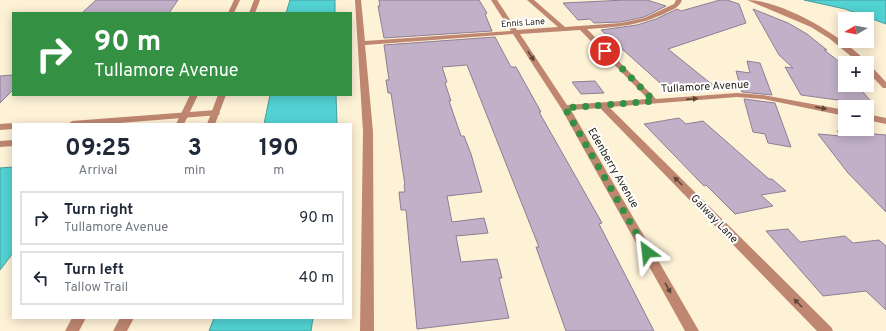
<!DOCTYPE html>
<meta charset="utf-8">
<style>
body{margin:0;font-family:Overpass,sans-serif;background:#f6f6f7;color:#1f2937;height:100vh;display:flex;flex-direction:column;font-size:15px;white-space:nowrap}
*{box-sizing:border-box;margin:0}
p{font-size:13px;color:#747a83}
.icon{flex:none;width:22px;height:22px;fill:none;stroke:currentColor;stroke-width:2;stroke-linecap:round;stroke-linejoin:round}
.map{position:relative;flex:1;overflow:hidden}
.drawer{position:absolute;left:12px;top:123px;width:340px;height:196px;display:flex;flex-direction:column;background:#fff;border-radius:0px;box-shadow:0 2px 10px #0003}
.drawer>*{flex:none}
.top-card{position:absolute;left:12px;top:12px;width:340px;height:84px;border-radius:0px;box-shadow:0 2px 10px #0003;background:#349042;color:#fff;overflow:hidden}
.needle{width:26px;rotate:261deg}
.controls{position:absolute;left:838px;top:12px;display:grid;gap:8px}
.controls a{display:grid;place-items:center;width:36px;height:36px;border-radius:0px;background:#fff;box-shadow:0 2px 10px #0003;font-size:20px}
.pin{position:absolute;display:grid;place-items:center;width:34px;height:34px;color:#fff;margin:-17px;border:2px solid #fff;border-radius:50%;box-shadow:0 1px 4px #0007}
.me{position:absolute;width:44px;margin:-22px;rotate:330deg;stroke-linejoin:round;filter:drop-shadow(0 0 3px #0008)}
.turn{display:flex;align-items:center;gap:14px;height:84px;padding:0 16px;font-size:18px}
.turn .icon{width:52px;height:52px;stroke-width:2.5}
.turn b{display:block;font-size:28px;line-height:34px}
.eta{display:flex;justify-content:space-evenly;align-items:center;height:68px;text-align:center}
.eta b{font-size:24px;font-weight:700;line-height:28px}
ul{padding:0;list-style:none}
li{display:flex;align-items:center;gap:12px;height:54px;margin:0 8px 6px;padding:0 8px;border:2px solid #e0e1e3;border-radius:0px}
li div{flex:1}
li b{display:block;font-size:15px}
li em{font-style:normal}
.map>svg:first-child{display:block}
</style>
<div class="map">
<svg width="886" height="331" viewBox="0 0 886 331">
<rect width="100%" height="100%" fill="#fdf1d6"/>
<path fill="#52d2d3" stroke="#469e9c" d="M290 0H335V13H286Z
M804 0H886V24L845 9Z
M270 95H336L337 124H264Z
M13 167V253L0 270V168Z
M214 318H313L311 331H209Z"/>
<path fill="#c1b0c7" stroke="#8e7e94" d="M96 0H178L169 13H82Z
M379 0H479L487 13 485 14 492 31 384 38 378 6H380Z
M626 0H647L666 6 644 17 621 22 594 23 590 19 578 20 563 3Z
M720 0H727L739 4 746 23 668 49 714 86 669 91 601 30 637 25 656 19 677 9 681 11Z
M753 9 788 23 807 34 827 50H824L845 66V85H857L874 105 801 95 785 67 793 68 779 55Z
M495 37 511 67H516L541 112H539L602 223 599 224 654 331H566L536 247H539L467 65 442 67 447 82 445 83 451 101H449L461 136H464L471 154 482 192 447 196 452 222 484 218 488 233 456 236 461 262 497 259 502 278H499L509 318 417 329 406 210H401L399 192H405L404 185H405L391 93H388L386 80H389L384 45Z
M747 61 760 63 772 95 742 92 736 71 750 73Z
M13 75V90L0 103V76Z
M595 81 604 93 581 94 572 82Z
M744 99 775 103 791 147 768 143 765 134 753 132Z
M679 118 686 124 703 121 769 179H772L786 191 761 195 773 206 735 214 706 185 704 186 644 124Z
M837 131 886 135V212L848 173 818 134 841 136Z
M788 229 800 242 845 236 853 243 879 240 886 246V310L866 291 823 296 766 231Z"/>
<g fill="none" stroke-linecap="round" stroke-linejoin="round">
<path fill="#bf8670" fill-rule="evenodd" d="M355 0H361L365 41 511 31 491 0H497L517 30 558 27 527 0H534L565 27 621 23 644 18 674 4 676 0H682C679 8 673 9 666 13 638 26 617 27 587 29L656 99 737 93 763 95 845 110V116L763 99 737 97 609 107 831 327 833 331H817L600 108 571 110 699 331H685L561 108 513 34 365 45 373 132 374 331H360L363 132ZM580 30 648 99 567 105 520 34Z
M747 0C781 0 845 37 867 63H859L830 39 811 27Z
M867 65H870L886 82V88H883L867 71Z
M216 110 220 113 219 115 107 124H68L72 121Z
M867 114 886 118V124L867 120Z
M13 123 16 124H13V129L0 130V124Z
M13 140V146L0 147V141Z"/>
<path fill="#bf8670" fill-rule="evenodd" d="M234 0H240L234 13H228Z
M254 0H260L255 13H249Z
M190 95H198L184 124H176Z
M218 95H226L215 124H207Z
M72 318H86L79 331H65Z
M120 318H134L127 331H113Z"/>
</g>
<defs><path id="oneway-solid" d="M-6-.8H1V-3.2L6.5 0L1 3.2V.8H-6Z"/></defs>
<g fill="#5e4739">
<use href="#oneway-solid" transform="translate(531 56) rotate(57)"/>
<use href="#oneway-solid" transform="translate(692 99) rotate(-4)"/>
<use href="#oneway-solid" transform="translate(821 108) rotate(11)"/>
<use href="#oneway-solid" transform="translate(678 181) rotate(-135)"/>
<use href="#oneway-solid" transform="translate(668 288) rotate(60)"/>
<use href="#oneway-solid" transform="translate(798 303) rotate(-135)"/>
</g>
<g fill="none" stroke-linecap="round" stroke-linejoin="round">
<path stroke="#349042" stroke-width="7" stroke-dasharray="0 12.6" d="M605 51 654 101 565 108 647 252"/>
</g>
<g text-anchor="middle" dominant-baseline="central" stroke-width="4" stroke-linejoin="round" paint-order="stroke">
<g font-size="9" fill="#2a251b" stroke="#fff">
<text transform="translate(523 23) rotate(-4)">Ennis Lane</text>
</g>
<g font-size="11" fill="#2a251b" stroke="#fff">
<text transform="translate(705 87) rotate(-3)">Tullamore Avenue</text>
<text transform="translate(613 168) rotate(60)">Edenberry Avenue</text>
<text transform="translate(714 219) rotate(46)">Galway Lane</text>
</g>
</g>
</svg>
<div class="controls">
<a><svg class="needle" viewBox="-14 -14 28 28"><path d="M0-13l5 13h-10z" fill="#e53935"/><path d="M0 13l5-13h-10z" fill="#747a83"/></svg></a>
<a>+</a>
<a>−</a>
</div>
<div class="pin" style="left:605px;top:51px;background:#d93025"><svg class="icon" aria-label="arrive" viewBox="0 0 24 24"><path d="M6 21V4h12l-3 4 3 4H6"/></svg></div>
<svg class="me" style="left:647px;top:252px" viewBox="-20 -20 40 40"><path d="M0-17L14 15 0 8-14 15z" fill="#349042" stroke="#fff" stroke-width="4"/></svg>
<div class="top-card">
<div class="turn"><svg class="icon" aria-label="right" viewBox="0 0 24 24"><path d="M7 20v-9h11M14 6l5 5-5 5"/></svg><div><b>90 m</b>Tullamore Avenue</div></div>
</div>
<section class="drawer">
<div class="eta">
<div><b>09:25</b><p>Arrival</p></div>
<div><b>3</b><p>min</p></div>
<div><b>190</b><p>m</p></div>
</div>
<ul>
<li><svg class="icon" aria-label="right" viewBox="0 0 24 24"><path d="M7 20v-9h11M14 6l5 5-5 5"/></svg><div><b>Turn right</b><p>Tullamore Avenue</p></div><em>90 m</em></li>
<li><svg class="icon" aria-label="left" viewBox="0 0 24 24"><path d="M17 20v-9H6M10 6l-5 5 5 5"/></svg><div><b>Turn left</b><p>Tallow Trail</p></div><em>40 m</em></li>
</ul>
</section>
</div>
